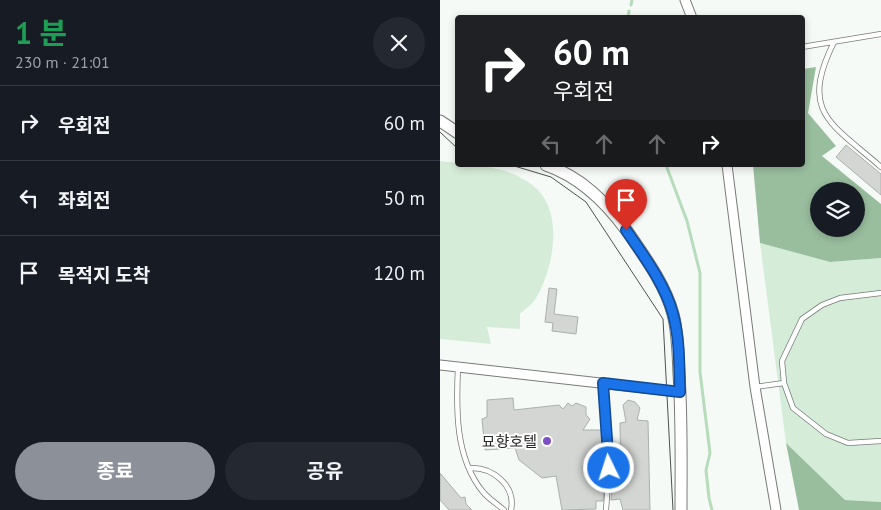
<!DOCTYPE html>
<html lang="ko">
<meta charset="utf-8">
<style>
body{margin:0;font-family:"PT Sans","Noto Sans KR",sans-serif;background:#242831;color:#f1f3f6;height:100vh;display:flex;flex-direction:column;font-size:19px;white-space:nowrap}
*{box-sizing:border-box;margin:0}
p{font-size:16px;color:#9ea1a6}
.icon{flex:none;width:28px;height:28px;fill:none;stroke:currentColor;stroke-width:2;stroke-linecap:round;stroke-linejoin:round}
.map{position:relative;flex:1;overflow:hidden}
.drawer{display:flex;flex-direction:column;background:#171b24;width:440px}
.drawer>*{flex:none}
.hud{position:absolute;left:15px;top:15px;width:350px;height:152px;border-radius:5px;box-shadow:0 2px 8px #0003;background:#202124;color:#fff;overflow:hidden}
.controls{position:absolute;left:370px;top:182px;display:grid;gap:10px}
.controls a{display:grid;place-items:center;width:55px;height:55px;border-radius:50%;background:#171b24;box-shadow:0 2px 8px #0003;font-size:25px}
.pin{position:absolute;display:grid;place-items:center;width:42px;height:42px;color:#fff;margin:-51px -21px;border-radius:50% 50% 50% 0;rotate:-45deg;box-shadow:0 0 5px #0007}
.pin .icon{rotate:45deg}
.me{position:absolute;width:55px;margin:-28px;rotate:356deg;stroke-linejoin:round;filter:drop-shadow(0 0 4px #0008)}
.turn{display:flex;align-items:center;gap:18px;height:105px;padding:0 15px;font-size:22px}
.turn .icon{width:65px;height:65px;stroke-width:2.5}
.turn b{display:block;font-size:35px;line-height:42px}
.lanes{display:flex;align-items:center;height:48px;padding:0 15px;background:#0003;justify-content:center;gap:25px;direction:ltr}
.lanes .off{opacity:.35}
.round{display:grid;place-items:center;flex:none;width:52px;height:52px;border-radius:26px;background:#242831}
.head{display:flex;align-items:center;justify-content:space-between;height:85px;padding:0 15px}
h1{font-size:30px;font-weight:700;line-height:38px;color:#1e9e55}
.action{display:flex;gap:10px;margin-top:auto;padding:10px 15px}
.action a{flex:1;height:58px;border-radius:30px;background:#8c9099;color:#fff;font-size:20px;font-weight:700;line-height:58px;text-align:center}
.action a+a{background:#242831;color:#f1f3f6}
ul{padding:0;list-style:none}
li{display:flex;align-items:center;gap:15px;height:75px;padding:0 15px;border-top:1px solid #363941}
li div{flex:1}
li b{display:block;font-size:19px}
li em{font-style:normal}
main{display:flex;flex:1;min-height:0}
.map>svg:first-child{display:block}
</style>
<main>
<section class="drawer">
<div class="head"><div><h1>1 분</h1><p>230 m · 21:01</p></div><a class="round"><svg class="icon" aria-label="close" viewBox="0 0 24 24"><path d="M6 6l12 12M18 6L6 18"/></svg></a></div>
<ul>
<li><svg class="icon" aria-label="right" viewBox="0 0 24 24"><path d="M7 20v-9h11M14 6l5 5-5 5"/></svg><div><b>우회전</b></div><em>60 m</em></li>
<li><svg class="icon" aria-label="left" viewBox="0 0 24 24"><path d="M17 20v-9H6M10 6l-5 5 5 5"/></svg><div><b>좌회전</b></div><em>50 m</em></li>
<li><svg class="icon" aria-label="arrive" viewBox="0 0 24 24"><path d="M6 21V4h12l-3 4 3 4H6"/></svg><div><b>목적지 도착</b></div><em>120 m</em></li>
</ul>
<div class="action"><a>종료</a><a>공유</a></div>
</section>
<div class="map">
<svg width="441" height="510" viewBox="0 0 441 510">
<rect width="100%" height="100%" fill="#f6faf6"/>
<path fill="#d5edd8" d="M0 161 17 163 18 165C46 165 75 169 97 189 124 215 113 270 96 298 93 304 85 309 80 314V329L47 327 51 344 0 339Z
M320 243 390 262 441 258V502L405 500 346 443Z"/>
<path fill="#99be9e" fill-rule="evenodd" d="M376 67 368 113 396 146 382 156 441 204V258L390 262 320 243 313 165H362L363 69ZM379 191H416V229H379Z
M346 443 405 500 441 502V510H359Z"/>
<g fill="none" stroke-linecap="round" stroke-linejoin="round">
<path stroke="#b6dcbb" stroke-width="3" d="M191 5 192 0
M188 18 189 11
M226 165 247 221 260 273V372L270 453 266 470 269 498 272 510"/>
</g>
<path fill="#d3d6d3" stroke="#acb0ad" d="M406 145 441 174V195L396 157Z
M109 288 117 289 114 314 138 317 136 334 112 331 113 323 105 322Z
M73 398 74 410 119 405 123 409 128 403 132 406 136 403 146 407V415L150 419 143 430H162L164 452 154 453 153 474 165 472 163 501H156V509L122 510 116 476 102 478 79 460 75 448 45 450 42 419 47 417V400Z
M188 400 195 402 200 408 197 420 208 421 210 510H183L180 499 171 500 172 483H181L180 423 186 422 183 405Z
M0 473 21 498 25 497 26 504 32 510H9L0 500Z"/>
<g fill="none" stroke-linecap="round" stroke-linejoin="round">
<defs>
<path id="service" d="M394 42C359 113 391 123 441 167
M362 47 441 34
M18 367C16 409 15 458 43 492 49 499 57 504 64 510
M163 383 169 468 166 510
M344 383 342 361 362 319 382 305 400 298 441 293
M315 387 344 383 353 408 386 434 408 443 441 441
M30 468C53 467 76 486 71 510"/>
<path id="minor" d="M245 0 252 18
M287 165 315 387 336 510
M0 365 240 392"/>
<path id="tertiary" d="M0 121 18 133
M106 165C141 177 166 202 187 231 204 256 225 284 233 314 238 333 238 353 239 374 242 419 241 465 241 510"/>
</defs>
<use href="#service" stroke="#787b78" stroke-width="6"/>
<use href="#minor" stroke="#787b78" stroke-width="11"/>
<use href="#tertiary" stroke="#787b78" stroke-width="13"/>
<use href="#service" stroke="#fff" stroke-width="4.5"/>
<use href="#minor" stroke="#fff" stroke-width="9"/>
<use href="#tertiary" stroke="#fff" stroke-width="11"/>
<path stroke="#4e514e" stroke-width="1" d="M0 132 18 149
M71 165 111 177 146 202 223 319 233 510"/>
</g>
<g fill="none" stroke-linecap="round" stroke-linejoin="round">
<defs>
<path id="route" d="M169 468 163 383 240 392C239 366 240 339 233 314 225 284 203 255 186 230"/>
</defs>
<use href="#route" stroke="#114b97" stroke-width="12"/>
<use href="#route" stroke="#1a73e8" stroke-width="9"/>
</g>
<circle fill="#7e4fc7" stroke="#fff" stroke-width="2" cx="107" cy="441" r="5"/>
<g text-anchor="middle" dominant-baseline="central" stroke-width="4" stroke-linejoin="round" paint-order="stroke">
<g font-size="15" fill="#272927" stroke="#fff" text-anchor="end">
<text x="97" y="441">묘향호텔</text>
</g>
</g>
</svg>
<div class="controls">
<a><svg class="icon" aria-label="layers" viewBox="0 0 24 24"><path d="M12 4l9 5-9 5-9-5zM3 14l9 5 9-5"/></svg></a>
</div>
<div class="pin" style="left:186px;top:230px;background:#d93025"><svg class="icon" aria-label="arrive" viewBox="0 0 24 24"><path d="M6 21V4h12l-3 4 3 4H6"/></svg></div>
<svg class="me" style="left:169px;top:468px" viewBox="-20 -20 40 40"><circle r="17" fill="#1a73e8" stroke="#fff" stroke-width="3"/><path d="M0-11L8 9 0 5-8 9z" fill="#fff"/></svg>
<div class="hud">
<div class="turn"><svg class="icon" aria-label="right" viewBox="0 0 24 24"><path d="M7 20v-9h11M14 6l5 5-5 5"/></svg><div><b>60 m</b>우회전</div></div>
<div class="lanes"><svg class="icon off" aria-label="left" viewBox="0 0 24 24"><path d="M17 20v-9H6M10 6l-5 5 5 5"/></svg><svg class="icon off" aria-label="ahead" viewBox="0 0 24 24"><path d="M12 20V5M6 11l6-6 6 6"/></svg><svg class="icon off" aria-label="ahead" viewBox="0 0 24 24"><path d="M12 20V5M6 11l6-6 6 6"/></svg><svg class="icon" aria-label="right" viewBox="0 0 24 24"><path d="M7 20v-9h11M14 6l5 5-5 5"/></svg></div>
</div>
</div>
</main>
